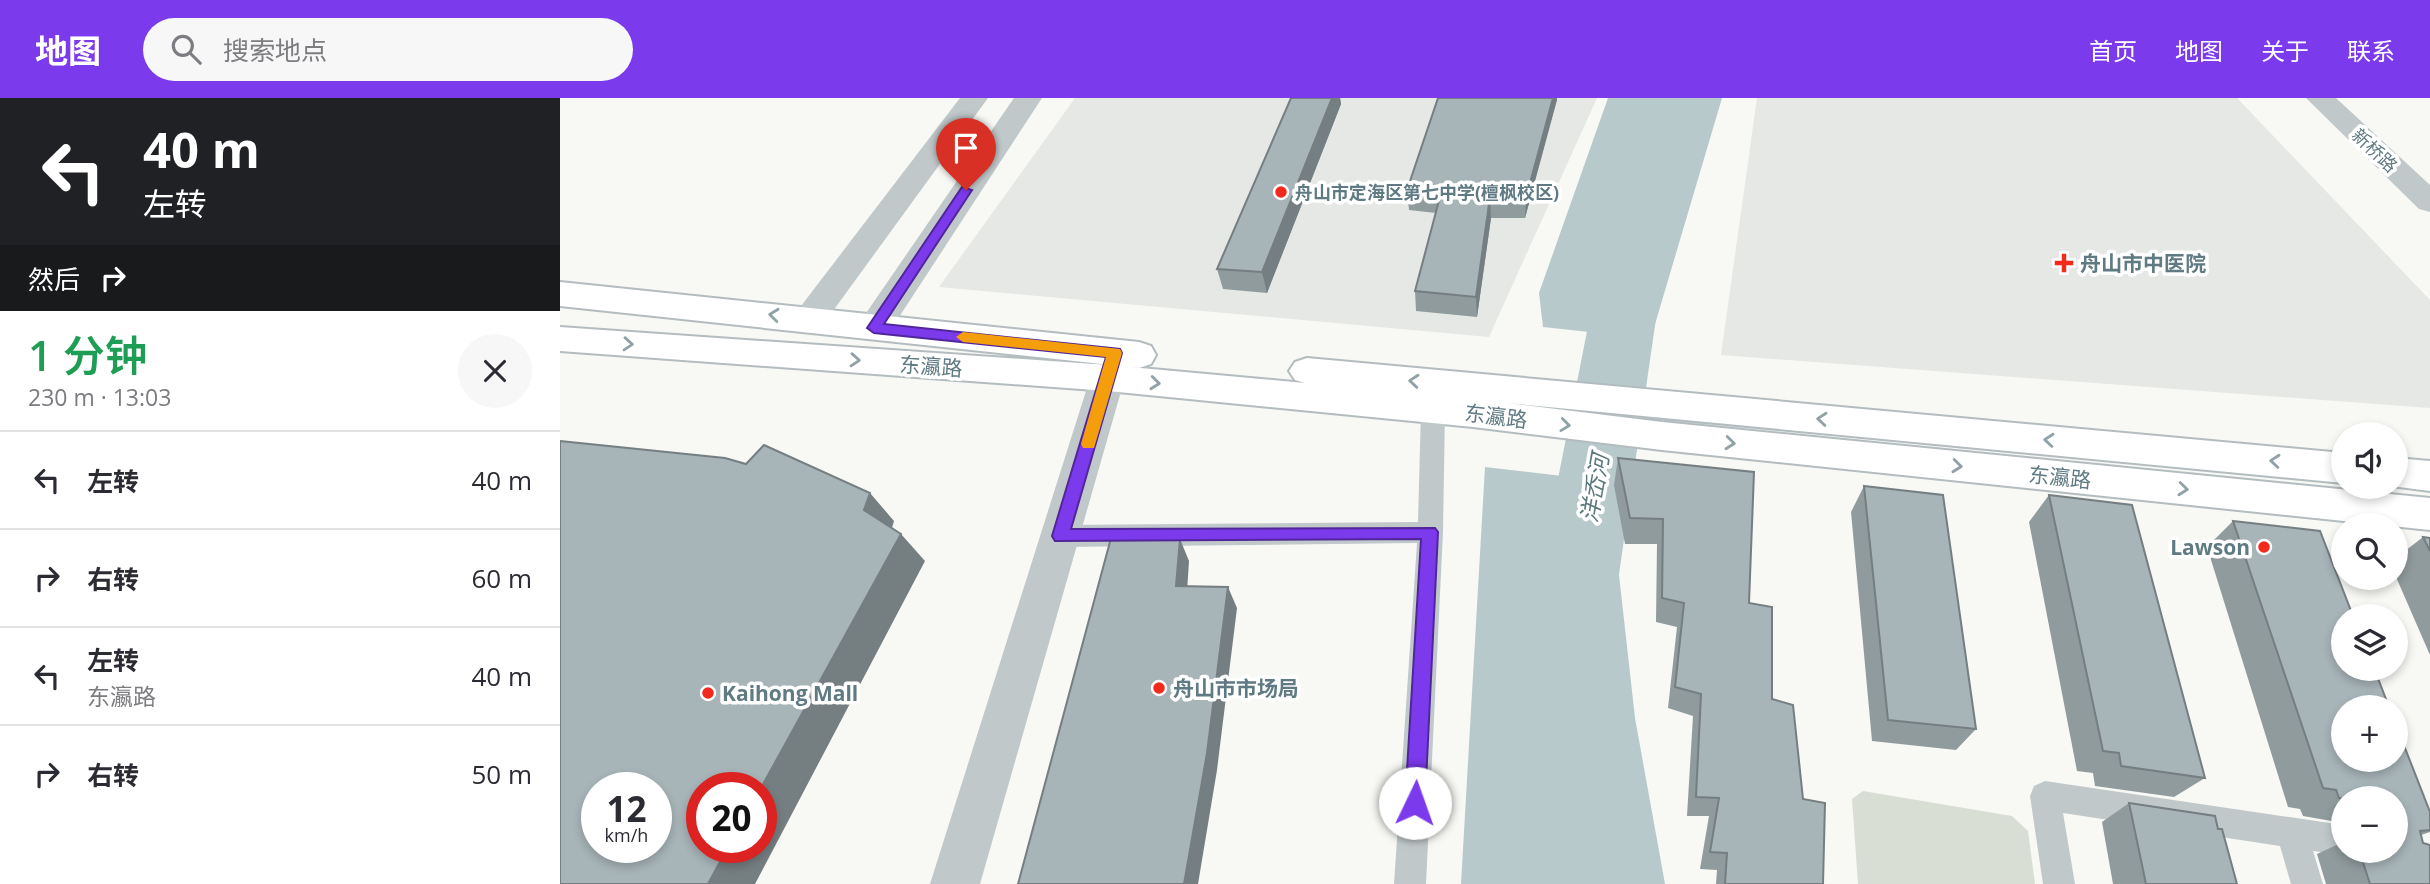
<!DOCTYPE html>
<html lang="zh">
<meta charset="utf-8">
<style>
body{margin:0;font-family:"Open Sans","Noto Sans SC",sans-serif;background:#f7f7f7;color:#2b2b33;height:100vh;display:flex;flex-direction:column;font-size:26px;white-space:nowrap}
*{box-sizing:border-box;margin:0}
p{font-size:23px;color:#7c7c81}
.icon{flex:none;width:38px;height:38px;fill:none;stroke:currentColor;stroke-width:2;stroke-linecap:round;stroke-linejoin:round}
.map{position:relative;flex:1;overflow:hidden}
.side{display:flex;flex-direction:column;background:#fff;width:560px}
.side>*{flex:none}
.hud{background:#202124;color:#fff;overflow:hidden}
.controls{position:absolute;left:1771px;top:324px;display:grid;gap:14px}
.controls a{display:grid;place-items:center;width:77px;height:77px;border-radius:50%;background:#fff;box-shadow:0 4px 10px #0003;font-size:35px}
.speed{position:absolute;left:21px;top:674px;display:flex;gap:14px;font-size:35px;font-weight:700;text-align:center}
.speed>*{display:grid;place-content:center;width:91px;height:91px;border-radius:50%;background:#fff;box-shadow:0 4px 10px #0003;line-height:1}
.speed small{font-size:18px;font-weight:400}
.speed .limit{border:10px solid #d22;background:#fff;color:#111}
.pin{position:absolute;display:grid;place-items:center;width:60px;height:60px;color:#fff;margin:-72px -30px;border-radius:50% 50% 50% 0;rotate:-45deg;box-shadow:0 0 7px #0007}
.pin .icon{rotate:45deg}
.me{position:absolute;width:77px;margin:-38px;rotate:3deg;stroke-linejoin:round;filter:drop-shadow(0 0 5px #0008)}
.turn{display:flex;align-items:center;gap:24px;height:147px;padding:0 28px;font-size:32px}
.turn .icon{width:91px;height:91px;stroke-width:2.5}
.turn b{display:block;font-size:49px;line-height:60px}
.then{display:flex;align-items:center;height:66px;padding:0 28px;background:#0003;gap:14px;font-size:26px}
.round{display:grid;place-items:center;flex:none;width:74px;height:74px;border-radius:37px;background:#f7f7f7}
.overview{display:flex;align-items:center;justify-content:space-between;height:119px;padding:0 28px}
h1{font-size:42px;font-weight:600;line-height:52px;color:#1e9e55}
ul{padding:0;list-style:none}
li{display:flex;align-items:center;gap:21px;height:98px;padding:0 28px;border-top:2px solid #e1e1e2}
li div{flex:1}
li b{display:block;font-size:26px}
li em{font-style:normal}
header{display:flex;align-items:center;gap:42px;box-sizing:border-box;height:98px;padding:0 35px;background:#7c3aed;color:#fff}
header strong{font-size:33px}
nav{display:flex;gap:38px;margin-inline-start:auto;font-size:24px}
.search{width:490px;height:63px;background:#f7f7f7;display:flex;align-items:center;gap:18px;box-sizing:border-box;padding:0 24px;border-radius:38px;color:#7c7c81;font-size:26px}
main{display:flex;flex:1;min-height:0}
.map>svg:first-child{display:block}
</style>
<header>
<strong>地图</strong>
<div class="search"><svg class="icon" aria-label="search" viewBox="0 0 24 24"><circle cx="10" cy="10" r="6"/><path d="M15 15l6 6"/></svg>搜索地点</div>
<nav><a>首页</a><a>地图</a><a>关于</a><a>联系</a></nav>
</header>
<main>
<section class="side">
<div class="hud">
<div class="turn"><svg class="icon" aria-label="left" viewBox="0 0 24 24"><path d="M17 20v-9H6M10 6l-5 5 5 5"/></svg><div><b>40 m</b>左转</div></div>
<div class="then">然后<svg class="icon" aria-label="right" viewBox="0 0 24 24"><path d="M7 20v-9h11M14 6l5 5-5 5"/></svg></div>
</div>
<div class="overview"><div><h1>1 分钟</h1><p>230 m · 13:03</p></div><a class="round"><svg class="icon" aria-label="close" viewBox="0 0 24 24"><path d="M6 6l12 12M18 6L6 18"/></svg></a></div>
<ul>
<li><svg class="icon" aria-label="left" viewBox="0 0 24 24"><path d="M17 20v-9H6M10 6l-5 5 5 5"/></svg><div><b>左转</b></div><em>40 m</em></li>
<li><svg class="icon" aria-label="right" viewBox="0 0 24 24"><path d="M7 20v-9h11M14 6l5 5-5 5"/></svg><div><b>右转</b></div><em>60 m</em></li>
<li><svg class="icon" aria-label="left" viewBox="0 0 24 24"><path d="M17 20v-9H6M10 6l-5 5 5 5"/></svg><div><b>左转</b><p>东瀛路</p></div><em>40 m</em></li>
<li><svg class="icon" aria-label="right" viewBox="0 0 24 24"><path d="M7 20v-9h11M14 6l5 5-5 5"/></svg><div><b>右转</b></div><em>50 m</em></li>
</ul>
</section>
<div class="map">
<svg width="1870" height="786" viewBox="0 0 1870 786">
<rect width="100%" height="100%" fill="#f8f8f5"/>
<path fill="#e6e8e6" d="M515 0H1037L929 239 379 189Z
M1197 0H1677L1870 202V310L1161 257Z"/>
<path fill="#d9ded4" d="M1303 693 1452 718 1468 733 1475 786H1298L1292 701Z"/>
<path fill="#b7c9cb" d="M1048 0H1162L1093 233 1076 239 983 229 979 195Z
M925 369 1045 383 1057 459 1075 620 1105 786H901Z"/>
<g fill="none" stroke-linecap="round" stroke-linejoin="round">
<path fill="#b7c9cb" fill-rule="evenodd" d="M1083 0H1137L1120 55 1058 483 1046 507 1018 517 990 507 978 483 1062 55Z"/>
<defs>
<path id="secondary" d="M0 184 579 244 591 248 596 257 591 266 579 270 0 208Z
M0 229 548 267 745 285 735 282 729 273 735 264 747 260 1783 355V385L947 305 1102 324 1870 400V432L1102 352 913 329 548 293 0 253Z
M1836 360 1870 363V393L1831 388H1836Z"/>
</defs>
<use href="#secondary" stroke="#b3bcbf" stroke-width="4"/>
<path fill="#c0c8ca" fill-rule="evenodd" d="M873 303 881 306 885 312 883 434 866 786H834L857 445 501 449 492 445 488 438 492 431 501 427 858 424 861 312 865 306Z
M1485 683 1783 727V752H1794L1783 757 1753 753 1763 786H1731L1720 748 1503 715 1515 786H1483L1470 698 1474 688Z"/>
<path fill="#c0c8ca" fill-rule="evenodd" d="M400 0H428L262 228 250 232 238 228 233 220 238 212Z
M454 0H482L326 239 314 242 302 239 297 230 302 221Z
M555 242 567 246 572 255 420 786H370L538 255 543 246Z"/>
<path fill="#c0c8ca" fill-rule="evenodd" d="M1746 0H1776L1870 87V114L1859 111Z"/>
<use href="#secondary" fill="#fff" fill-rule="evenodd"/>
</g>
<path fill="#909b9e" d="M731 0H780L781 6 707 195 663 191 657 171Z
M878 0H997L965 120H931L917 219 856 213 855 193 876 115 849 112 847 92Z
M1058 360 1189 505 1212 601 1243 701 1263 786H1156L1157 772 1140 771 1149 718H1127L1133 618 1108 610 1117 529 1096 524 1097 446H1065L1054 387Z
M1304 388 1416 631 1396 652 1312 643 1291 414Z
M1489 397 1645 680 1614 699 1535 688 1533 675 1517 673 1469 424Z
M1673 423 1870 714V734L1861 737 1870 786H1766L1757 756 1783 744V752H1836V700H1783V725L1743 718 1740 711 1728 709 1647 449Z
M1863 439 1870 440V557L1836 479V460Z
M1569 705 1658 731 1677 786H1553L1542 724Z"/>
<path fill="#757e81" d="M772 0H780L781 6 707 195 702 174Z
M993 0H997V2L965 120 966 100Z
M930 99 931 120 917 219 916 199Z
M310 395 334 423 329 440 304 412Z
M341 436 365 463 195 786H148L168 749H201V690Z
M620 441 629 463 626 509 616 488Z
M668 489 677 510 657 672 638 786H624Z"/>
<path fill="#a7b4b8" stroke="#757e81" stroke-width="2" fill-rule="evenodd" d="M731 0H772L702 174 657 171Z
M878 0H993L966 100 930 99 916 199 855 193 881 95 847 92Z
M0 343 165 360 186 366 204 347 310 395 304 412 341 436 201 690H142V749H168L148 786H0ZM37 690H96V749H37Z
M1058 360 1194 374 1189 505 1212 509V601L1233 607 1243 701 1265 705 1263 786H1165L1167 755 1150 754 1159 700 1136 699 1141 596 1115 589 1124 505 1102 500 1103 421 1070 420Z
M1304 388 1383 397 1416 631 1328 622Z
M1489 397 1572 407 1645 680 1561 668 1559 655 1543 653Z
M1673 423 1760 433 1793 518H1783V570H1814L1829 609H1783V662H1836V627L1870 714V732L1860 733 1863 745 1870 747V786H1810L1799 752H1836V700H1779L1776 692 1763 690Z
M1863 439 1870 440V453Z
M551 440 620 441 616 488 668 489 647 655 624 786H458Z
M1569 705 1655 718 1658 731H1662L1677 786H1586Z"/>
<defs><path id="oneway-chevron" d="M-2-3.5L2.5 0L-2 3.5" fill="none" stroke-width="1.6" stroke-linecap="round" stroke-linejoin="round" transform="scale(1.75)"/></defs>
<g stroke="#90a2a8">
<use href="#oneway-chevron" transform="translate(214 217) rotate(-174)"/>
<use href="#oneway-chevron" transform="translate(68 246) rotate(4)"/>
<use href="#oneway-chevron" transform="translate(295 262) rotate(4)"/>
<use href="#oneway-chevron" transform="translate(854 283) rotate(-175)"/>
<use href="#oneway-chevron" transform="translate(595 285) rotate(6)"/>
<use href="#oneway-chevron" transform="translate(1262 321) rotate(-175)"/>
<use href="#oneway-chevron" transform="translate(1005 327) rotate(7)"/>
<use href="#oneway-chevron" transform="translate(1489 342) rotate(-175)"/>
<use href="#oneway-chevron" transform="translate(1170 345) rotate(6)"/>
<use href="#oneway-chevron" transform="translate(1715 363) rotate(-175)"/>
<use href="#oneway-chevron" transform="translate(1397 368) rotate(6)"/>
<use href="#oneway-chevron" transform="translate(1623 391) rotate(6)"/>
</g>
<path fill="#7c3aed" stroke="#51269a" stroke-width="2" d="M402 89 412 92 324 226 560 251 562 255 511 431 875 430 878 434 865 705 862 712 855 715 848 712 845 705 861 441 495 443 492 438 546 259 314 235 307 230Z"/>
<path fill="#f59e0b" d="M403 234 560 251 562 255 534 350H523L521 346 546 259 403 244 396 239Z"/>
<g fill="#f32a1b" stroke="#fff" stroke-width="2.5">
<circle cx="721" cy="94" r="7"/>
<path d="M1500.5 154.5h7v7h7v7h-7v7h-7v-7h-7v-7h7z"/>
<circle cx="1704" cy="449" r="7"/>
<circle cx="599" cy="590" r="7"/>
<circle cx="148" cy="595" r="7"/>
</g>
<g text-anchor="middle" dominant-baseline="central" stroke-width="7" stroke-linejoin="round" paint-order="stroke">
<g font-size="18" fill="#607a83" stroke="#fff">
<text transform="translate(1815 52) rotate(43)">新桥路</text>
</g>
<g font-size="18" font-weight="bold" fill="#607a83" stroke="#fff" text-anchor="start">
<text x="735" y="94">舟山市定海区第七中学(檀枫校区)</text>
</g>
<g font-size="21" font-weight="bold" fill="#607a83" stroke="#fff" text-anchor="start">
<text x="1520" y="165">舟山市中医院</text>
<text x="1690" y="449" text-anchor="end">Lawson</text>
<text x="613" y="590">舟山市市场局</text>
<text x="162" y="595">Kaihong Mall</text>
</g>
<g font-size="21" fill="#607a83" stroke="#fff">
<text transform="translate(371 268) rotate(4)">东瀛路</text>
<text transform="translate(936 318) rotate(7)">东瀛路</text>
<text transform="translate(1500 379) rotate(6)">东瀛路</text>
</g>
<g font-size="23" font-style="italic" fill="#5b797d" stroke="#fff">
<text transform="translate(1034 390) rotate(-80)">洋岙河</text>
</g>
</g>
</svg>
<div class="controls">
<a><svg class="icon" aria-label="sound" viewBox="0 0 24 24"><path d="M4 9h4l5-4v14l-5-4H4zM17 9q2 3 0 6"/></svg></a>
<a><svg class="icon" aria-label="search" viewBox="0 0 24 24"><circle cx="10" cy="10" r="6"/><path d="M15 15l6 6"/></svg></a>
<a><svg class="icon" aria-label="layers" viewBox="0 0 24 24"><path d="M12 4l9 5-9 5-9-5zM3 14l9 5 9-5"/></svg></a>
<a>+</a>
<a>−</a>
</div>
<div class="speed"><div>12<small>km/h</small></div><div class="limit">20</div></div>
<div class="pin" style="left:406px;top:92px;background:#d93025"><svg class="icon" aria-label="arrive" viewBox="0 0 24 24"><path d="M6 21V4h12l-3 4 3 4H6"/></svg></div>
<svg class="me" style="left:855px;top:705px" viewBox="-20 -20 40 40"><circle r="19" fill="#fff"/><path d="M0-13L10 11 0 6-10 11z" fill="#7c3aed"/></svg>
</div>
</main>
